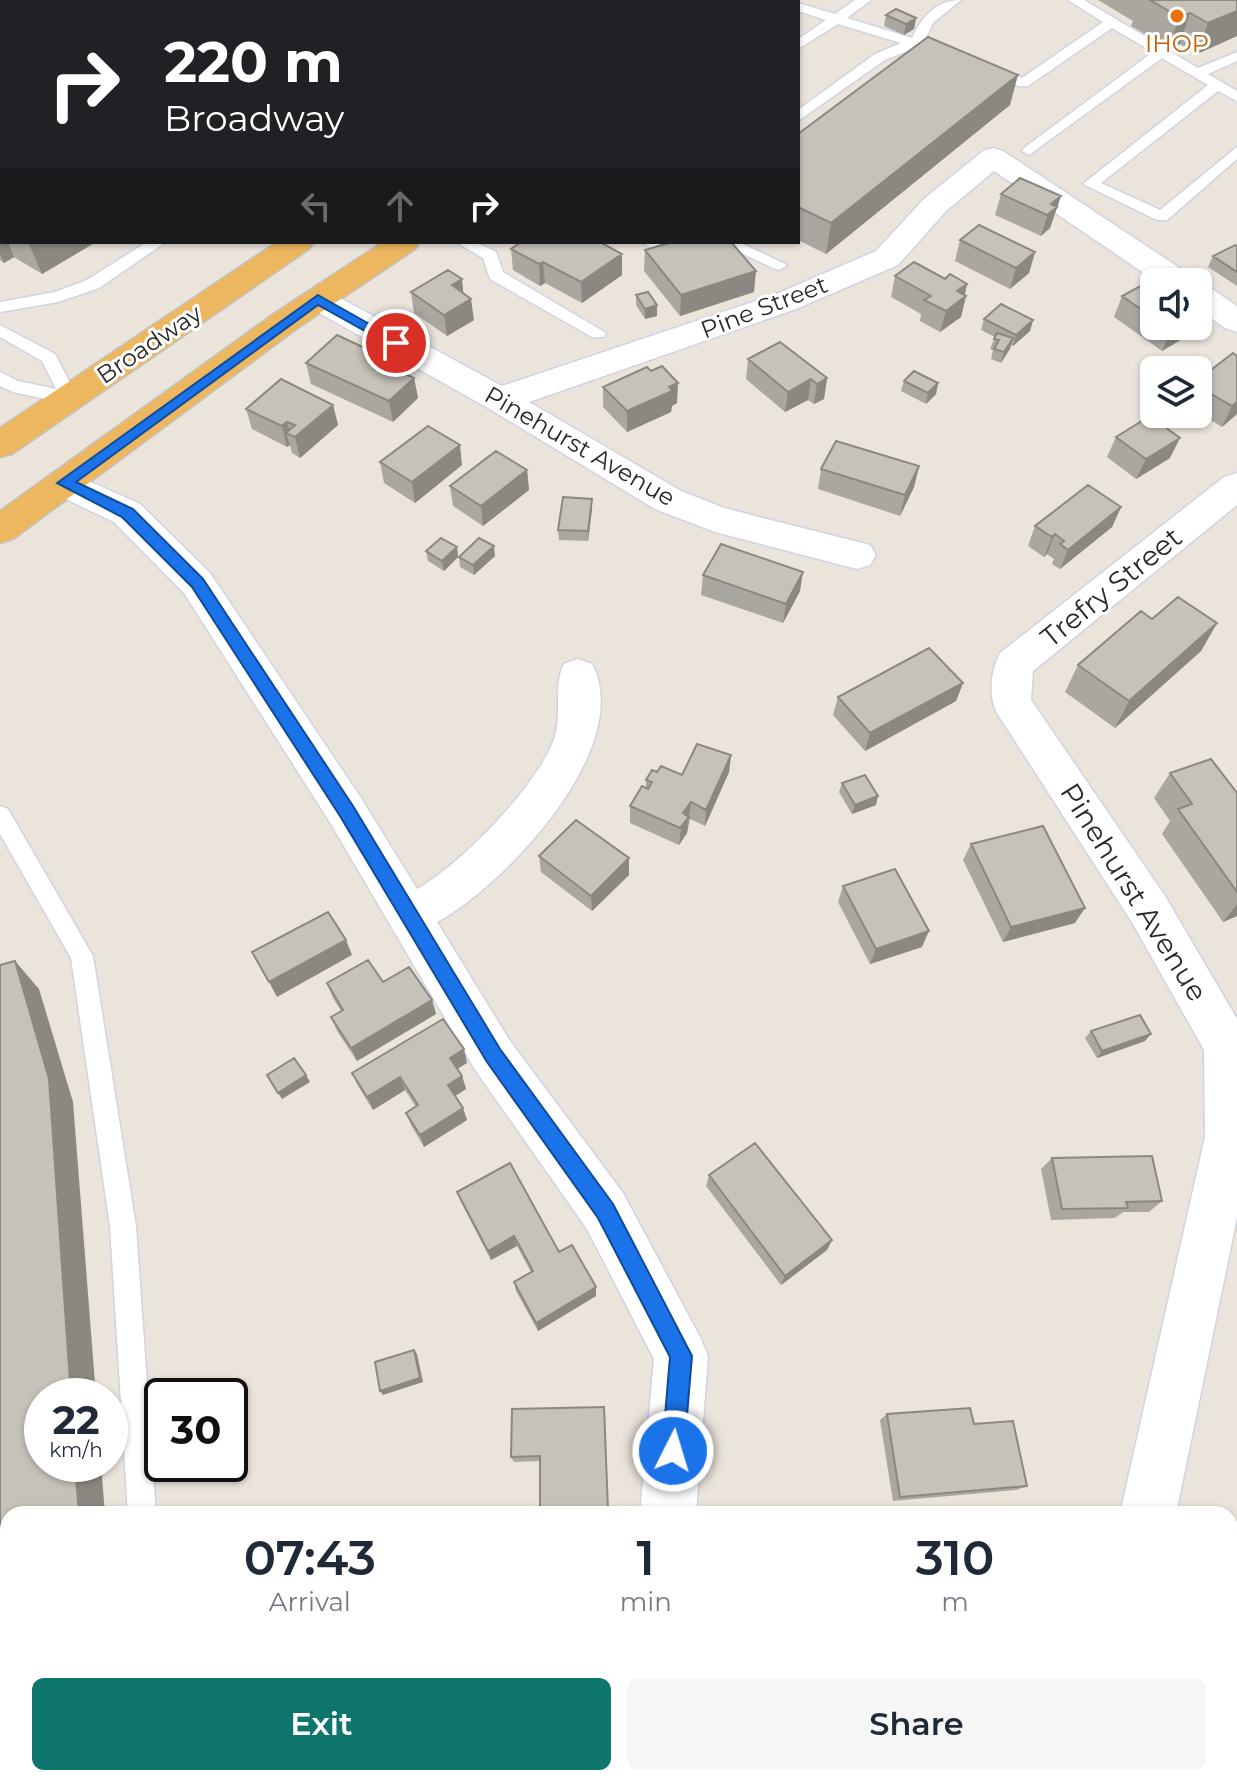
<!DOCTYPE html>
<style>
body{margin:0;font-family:Montserrat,sans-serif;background:#f6f6f7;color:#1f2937;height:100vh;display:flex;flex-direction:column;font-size:30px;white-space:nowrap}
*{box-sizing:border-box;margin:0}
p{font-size:26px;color:#747a83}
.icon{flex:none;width:44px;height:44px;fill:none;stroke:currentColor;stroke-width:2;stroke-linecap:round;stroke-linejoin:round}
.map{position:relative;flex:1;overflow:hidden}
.sheet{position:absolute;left:0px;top:1506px;width:1238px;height:280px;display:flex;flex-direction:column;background:#fff;border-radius:24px 24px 0 0;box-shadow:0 2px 6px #0004}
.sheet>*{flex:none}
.banner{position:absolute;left:0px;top:0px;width:800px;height:244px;box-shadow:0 2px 6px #0004;background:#202124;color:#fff;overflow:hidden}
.fabs{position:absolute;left:1140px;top:268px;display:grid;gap:16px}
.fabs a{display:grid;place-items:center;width:72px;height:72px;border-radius:12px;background:#fff;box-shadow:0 2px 6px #0004;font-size:40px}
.speed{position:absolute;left:24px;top:1378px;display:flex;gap:16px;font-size:40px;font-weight:700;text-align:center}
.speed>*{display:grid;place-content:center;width:104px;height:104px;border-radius:50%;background:#fff;box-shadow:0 2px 6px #0004;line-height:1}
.speed small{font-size:20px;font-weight:400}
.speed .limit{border:4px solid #111;border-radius:12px;background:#fff;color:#111}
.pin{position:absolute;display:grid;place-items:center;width:68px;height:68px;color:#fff;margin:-34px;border:4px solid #fff;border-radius:50%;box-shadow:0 2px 8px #0007}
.me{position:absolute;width:88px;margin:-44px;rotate:5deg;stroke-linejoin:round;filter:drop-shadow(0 0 6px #0008)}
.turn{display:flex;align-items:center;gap:28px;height:168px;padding:0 32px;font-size:36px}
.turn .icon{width:104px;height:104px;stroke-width:2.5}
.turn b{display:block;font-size:56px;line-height:68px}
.lanes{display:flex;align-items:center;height:76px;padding:0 32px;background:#0003;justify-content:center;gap:40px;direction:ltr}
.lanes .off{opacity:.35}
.eta{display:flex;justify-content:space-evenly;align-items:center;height:136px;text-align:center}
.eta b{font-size:48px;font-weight:600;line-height:56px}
.cta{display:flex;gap:16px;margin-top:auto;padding:16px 32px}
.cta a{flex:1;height:92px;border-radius:12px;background:#0f766e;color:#fff;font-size:32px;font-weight:600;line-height:92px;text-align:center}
.cta a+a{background:#f6f6f7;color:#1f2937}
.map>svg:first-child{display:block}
</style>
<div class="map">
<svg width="1237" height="1786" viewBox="0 0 1237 1786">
<rect width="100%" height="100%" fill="#eae4db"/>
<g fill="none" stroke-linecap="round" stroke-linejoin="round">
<defs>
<path id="service" d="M12 0H59L57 2Z
M434 0H450L452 2H436Z
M558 0H574L556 2Z
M624 0H640L642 2H626Z
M855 0H871L847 18 912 38C922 17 936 0 961 0L933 23 924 42 953 53 946 57 915 48 885 60 798 121V110L875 54 901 43 838 24 798 49V39L826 20 798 11V3L835 14Z
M1068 0H1084L1198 68 1237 52V61L1208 74 1237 91V101L1218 91 1101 183 1160 210 1237 147V159L1167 220H1157L1083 184 1208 85 1162 58 1029 155 1022 151 1024 148 1153 52 1112 28 1028 86H1018L982 70 989 66 1022 78 1103 22Z
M147 242H166L99 288 58 302 0 312V302L55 292 87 280Z
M456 242H476L496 252 503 272 606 333 604 337H592L490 279 483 258Z
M641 242H679L660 253Z
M718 242H739L787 265 779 270 773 268Z
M0 325 55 354 78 398 75 402 69 404 13 392 0 386V372L18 381 56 389 42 361 0 337Z
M0 806 8 809 93 956 136 1226 156 1514H128L110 1226 71 958 0 834Z
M8 1628V1658L0 1660V1630Z"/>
<path id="minor" d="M993 148 1003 151 1190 275 1195 282H1157L994 171 946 211 898 265 796 309 529 402 681 491 724 508 870 545 876 555 870 565 857 569 715 532 655 509 488 408 307 306 302 299 307 292 318 289 329 292 502 386 774 295 876 251 924 199 983 151Z
M1198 284 1209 287 1237 306V332L1225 328 1198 309Z
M64 470 140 504 210 573 361 798 417 889C460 865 540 784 555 736 562 712 553 685 564 664L578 659 592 664C636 747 504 886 437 922L510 1041 623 1193 700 1337 708 1356 696 1514H640L654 1359 587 1229 476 1071 331 824 184 593 114 522 51 492 46 483 51 474Z
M1237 473V505L1033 671 1031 700 1165 896 1237 1019V1217L1176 1514H1120L1205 1137 1204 1050 1133 924 997 713C988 696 991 670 1000 653L1224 477Z
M1237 1534V1592L1230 1593V1535Z
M396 1778H459L455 1786H392Z"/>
<path id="trunk" d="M277 242H314L309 249 12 454 0 457V428Z
M383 242H420L415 249 299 327 13 539 0 543V511L275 313Z"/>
</defs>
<use href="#service" stroke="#d1d3e1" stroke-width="3"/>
<use href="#minor" stroke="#d1d3e1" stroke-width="3"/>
<use href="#trunk" stroke="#c3c3c3" stroke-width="3"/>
<use href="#service" fill="#fff" fill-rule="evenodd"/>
<use href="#minor" fill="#fff" fill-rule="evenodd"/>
<use href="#trunk" fill="#edb760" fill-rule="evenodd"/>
</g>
<path fill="#aaa7a0" d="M57 0H388L392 2H58Z
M458 0H519V2H463Z
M1098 0H1237V36L1197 54 1180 44 1169 48 1131 26 1133 21Z
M886 15 916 18 914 29 904 35 884 26Z
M0 28H2V108H0Z
M1010 105 826 254 798 240V134Z
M2 142V242H96L42 274 14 257 4 263 0 260V143Z
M1001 194 1061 196 1050 228 1041 236 995 215Z
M960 240 1035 252 1029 273 1010 289 955 261Z
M1237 246V286L1208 267 1213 256Z
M511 249 622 254V275L582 303 545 283 540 286 513 270Z
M645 250 754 292 680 316 644 271Z
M895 276 945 279 967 284 965 295 966 296 961 317 940 332 920 321 921 314 891 297Z
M1154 282V326H1198L1199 329 1162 351 1114 317 1122 296Z
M411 292 463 293 474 320 447 336 414 313Z
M636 295 657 316 645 319 636 305Z
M984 319 1033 320 1030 331 1013 346 1011 345 1001 363 991 359 993 350 990 349 995 337 981 330Z
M1233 353 1237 414 1222 427 1198 412V380Z
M384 357 386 365 414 378 418 398 393 422 311 384 306 363Z
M748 359 827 378 824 399 814 404 808 400 785 412 746 379Z
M904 381 938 383 936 394 926 404 901 391Z
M603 387 677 403 672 406 671 412 627 432 603 407Z
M333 405 338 425 300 458 292 453 290 445 287 447 252 429 246 409Z
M1116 437 1170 458 1136 479 1107 457Z
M380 462 462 465 415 503 384 483Z
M919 466 914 487 900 516 818 489 821 469Z
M527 470 529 490 483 526 453 506 450 486Z
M1121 507 1112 527 1060 569 1052 564 1054 559 1047 554 1044 557 1028 546 1035 526Z
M592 509 588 541 559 540 558 530Z
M457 547 458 557 444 571 428 561 426 551Z
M495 556 474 575 460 567 459 557Z
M703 575 800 591 783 623 701 595Z
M1217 623 1201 651 1115 728 1065 692 1078 665Z
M963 683 956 701 865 751 833 715 838 697Z
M731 755 729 772 705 826 690 819 687 833 679 845 630 823V806L646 788V780L657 772 682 775Z
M1170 773 1237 793V916L1223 922 1162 834 1170 821 1154 798Z
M842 783 876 805 852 814 839 792Z
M971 844 1075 923 1003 942 963 860Z
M539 856 629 875 592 911 541 872Z
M843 886 922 947 870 964 838 902Z
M383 982 432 1000 436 1014 357 1061 337 1031 331 1017 341 1011 333 998 327 983Z
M1091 1031 1145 1041 1097 1058 1085 1038Z
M464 1049 467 1063 457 1069 462 1076 466 1089 455 1096 467 1120 424 1147 411 1125 406 1113 416 1107 405 1090 373 1110 358 1086 352 1073Z
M1052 1158 1162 1201 1149 1212H1123L1115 1218 1051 1220 1041 1169Z
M709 1175 832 1240 827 1250 781 1285 706 1186Z
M457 1192 559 1252 596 1287V1296L538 1331 516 1291 514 1282 531 1272 517 1246 491 1260 461 1202Z
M604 1407 608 1513 542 1514 540 1511V1461L514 1462 511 1457Z
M887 1414 974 1424 1027 1486 1016 1490 893 1501 880 1420Z
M1230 1653H1237V1766H1236L1230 1765Z
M884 1778H1006L984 1786H885Z"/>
<path fill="#8b8882" d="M506 0H519V2H506Z
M1237 11V36L1197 54 1208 23Z
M1190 13 1180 44 1169 48 1179 17Z
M916 18 914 29 904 35 906 24Z
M1018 75 1010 105 826 254 831 223Z
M1061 196 1050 228 1041 236 1051 204Z
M0 225 2 229V242H8L14 257 4 263 0 254Z
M28 242H96L42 274Z
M1035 252 1029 273 1010 289 1016 268Z
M622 254V275L582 303 581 282Z
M543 262 545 283 540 286 539 264Z
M756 271 754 292 680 316 681 295Z
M462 279 464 300 452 285Z
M967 284 964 297 966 296 961 317 940 332 946 311 957 291Z
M471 299 474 320 447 336 444 315Z
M657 305V316L645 319V309Z
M1209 308 1199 329 1162 351 1171 330 1178 326H1198V315Z
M1033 320 1030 331 1013 346 1016 335Z
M1013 338 1010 349 1001 363 1004 352Z
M414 378 418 398 393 422 389 401Z
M827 378 824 399 814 404 817 384Z
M811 379 808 400 785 412 788 392Z
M678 383 677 403 672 406 671 412 627 432V411Z
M938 383 936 394 926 404 928 393Z
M1237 402V414L1222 427 1232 406Z
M333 405 338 425 300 458 295 437Z
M287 422 291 435 286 433 290 445 287 447 282 426Z
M1180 438 1170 458 1136 479 1146 459Z
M460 445 462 465 415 503 412 482Z
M919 466 914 487 900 516 905 495Z
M527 470 529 490 483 526 481 506Z
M592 499V509L588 541V531Z
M1121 507 1112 527 1060 569 1068 550Z
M1055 534 1047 554 1044 557 1052 537Z
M494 546 495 556 474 575 473 565Z
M457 547 458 557 444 571 442 561Z
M803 572 800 591 783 623 786 604Z
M1217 623 1201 651 1115 728 1129 701Z
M963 683 956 701 865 751 870 733Z
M731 755 729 772 705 826 706 810Z
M878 796 876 805 852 814 855 805Z
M691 802 687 833 679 845 683 813Z
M629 858V875L592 911 591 896Z
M1237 904V916L1223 922Z
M1085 908 1075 923 1003 942 1011 927Z
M929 931 922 947 870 964 876 949Z
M346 940 352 955 277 997 269 982Z
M15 961 39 989 73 1102 96 1396H71Z
M432 1000 436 1014 357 1061 351 1048Z
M1151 1034 1145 1041 1097 1058 1102 1051Z
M464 1049 467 1063 454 1071 450 1058Z
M306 1075 310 1082 282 1099 278 1093Z
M462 1076 466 1089 452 1098 448 1085Z
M400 1077 405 1090 373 1110 367 1097Z
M463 1108 467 1120 424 1147 420 1135Z
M514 1236 517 1246 491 1260 488 1251Z
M832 1240 827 1250 781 1285 785 1276Z
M596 1287V1296L538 1331 536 1323Z
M414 1350 417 1354 423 1382 383 1395 380 1391Z
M75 1464H101L105 1514H79Z
M8 1539V1553L0 1555V1541Z"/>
<path fill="#c6c2ba" stroke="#8b8882" stroke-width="2" d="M102 0H388L392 2H98Z
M1150 0H1237V11L1208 23 1190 13 1179 17Z
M896 9 916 18 906 24 886 15Z
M0 28H2V82L0 81Z
M928 37 1018 75 831 223 798 207V134Z
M2 142V221L0 220V143Z
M1020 178 1061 196 1051 204 1057 207 1047 215 1001 194Z
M979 225 1035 252 1016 268 960 240Z
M521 242H600L622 254 581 282 543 262 539 264 511 249Z
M672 242H731L756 271 681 295 645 250Z
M1235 245 1237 246V272L1213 256Z
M914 262 945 279 950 274 967 284 957 291 966 296 946 311 924 300 931 296 895 276Z
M448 270 462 279 452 285 471 299 444 315 411 292Z
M1159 276 1169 282H1154V318L1122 296Z
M648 292 657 305 645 309 636 295Z
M1198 301 1209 308 1198 315Z
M1001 304 1033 320 1016 335 984 319Z
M1165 326H1178L1171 330Z
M997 333 1013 338 1004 352 994 349 999 340 994 339Z
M337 335 384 357 379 362 414 378 389 401 306 363Z
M780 342 827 378 817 384 811 379 788 392 748 359Z
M1233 353 1237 356V402L1232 406 1198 386V380Z
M662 366 678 383 669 387 672 391 627 411 603 387 647 367 651 371Z
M914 371 938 383 928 393 904 381Z
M281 379 333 405 295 437 286 433 295 425 287 422 282 426 246 409Z
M1150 416 1180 438 1146 459 1116 437Z
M428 426 460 445 412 482 380 462Z
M836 441 919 466 905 495 821 469Z
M496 451 527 470 481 506 450 486Z
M1088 485 1121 507 1068 550 1060 544 1064 541 1055 534 1052 537 1035 526Z
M563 497 592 499 588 531 558 530Z
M441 538 457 547 442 561 426 551Z
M479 538 494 546 473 565 459 557Z
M721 544 803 572 786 604 703 575Z
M1178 597 1217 623 1129 701 1078 665 1141 611 1152 619Z
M929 648 963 683 870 733 838 697Z
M697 744 731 755 706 810 691 802 683 813 689 817 680 828 630 806 642 786 648 789 652 782 646 780 652 770 657 772 661 766 682 775Z
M1211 759 1237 793V892L1178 809 1192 804 1170 773Z
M865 775 878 796 855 805 842 783Z
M576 820 629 858 591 896 539 856Z
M1043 826 1085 908 1011 927 971 844Z
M895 869 929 931 876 949 843 886Z
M328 912 346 940 269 982 252 952Z
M368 960 383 982 409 967 432 1000 351 1048 331 1017 343 1010 327 983Z
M15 961 49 1079 71 1396H42V1464H75L79 1514H8V1539L0 1541V965Z
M1140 1015 1151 1034 1102 1051 1091 1031Z
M443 1019 464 1049 450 1058 462 1076 448 1085 463 1108 420 1135 406 1113 418 1105 400 1077 367 1097 352 1073Z
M294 1058 306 1075 278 1093 267 1075Z
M755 1143 832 1240 785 1276 709 1175Z
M1152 1156 1162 1201 1126 1202 1128 1208 1062 1209 1052 1158Z
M510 1163 559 1252 572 1245 596 1287 536 1323 514 1282 533 1271 514 1236 488 1251 457 1192Z
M414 1350 420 1378 380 1391 375 1362Z
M604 1407 608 1510 540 1511V1456L511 1457 512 1409Z
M970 1408 974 1424 1013 1421 1027 1486 900 1497 887 1414Z
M1237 1654V1766H1236L1231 1747H1230V1655Z
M533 1778H621L617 1786H529Z
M891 1778H1006L1007 1783 984 1786H892Z"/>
<path fill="#1a73e8" stroke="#114b97" stroke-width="2" d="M318 295 403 343 401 346H392L318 305 76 482 133 509 203 579 353 806 500 1049 613 1204 692 1356 684 1451 681 1459 673 1462 665 1459 662 1451 670 1357 598 1218 487 1062 340 816 192 587 122 517 57 483Z"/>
<circle fill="#e8710a" stroke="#fff" stroke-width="3" cx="1177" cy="16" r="8"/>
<g text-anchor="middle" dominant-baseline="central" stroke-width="6" stroke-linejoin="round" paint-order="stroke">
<g font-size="24" fill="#c56008" stroke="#fff">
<text x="1177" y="43">IHOP</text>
</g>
<g font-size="24" fill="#292929" stroke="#fff">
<text transform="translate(764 307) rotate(-21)">Pine Street</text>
<text transform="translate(149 344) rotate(-34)">Broadway</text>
<text transform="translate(580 446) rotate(30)">Pinehurst Avenue</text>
</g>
<g font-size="28" fill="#292929" stroke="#fff">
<text transform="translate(1111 587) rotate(-39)">Trefry Street</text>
<text transform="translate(1134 892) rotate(58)">Pinehurst Avenue</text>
</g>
</g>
</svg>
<div class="fabs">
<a><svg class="icon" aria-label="sound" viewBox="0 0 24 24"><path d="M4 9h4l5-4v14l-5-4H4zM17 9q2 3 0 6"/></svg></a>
<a><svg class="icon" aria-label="layers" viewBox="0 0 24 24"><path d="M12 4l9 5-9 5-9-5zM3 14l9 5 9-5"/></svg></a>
</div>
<div class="speed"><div>22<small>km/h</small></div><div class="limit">30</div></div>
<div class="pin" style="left:396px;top:343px;background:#d93025"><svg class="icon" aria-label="arrive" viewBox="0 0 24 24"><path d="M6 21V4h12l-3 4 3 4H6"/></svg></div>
<svg class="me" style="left:673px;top:1451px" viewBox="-20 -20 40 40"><circle r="17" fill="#1a73e8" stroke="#fff" stroke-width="3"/><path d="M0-11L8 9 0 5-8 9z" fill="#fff"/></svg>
<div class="banner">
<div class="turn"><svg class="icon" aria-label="right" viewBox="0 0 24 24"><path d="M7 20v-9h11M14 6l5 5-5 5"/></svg><div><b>220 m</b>Broadway</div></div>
<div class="lanes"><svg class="icon off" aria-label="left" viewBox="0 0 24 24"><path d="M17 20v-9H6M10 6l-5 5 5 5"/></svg><svg class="icon off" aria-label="ahead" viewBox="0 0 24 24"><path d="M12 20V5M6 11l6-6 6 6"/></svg><svg class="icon" aria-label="right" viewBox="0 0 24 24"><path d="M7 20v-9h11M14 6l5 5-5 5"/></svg></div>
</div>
<section class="sheet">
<div class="eta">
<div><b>07:43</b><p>Arrival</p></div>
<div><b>1</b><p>min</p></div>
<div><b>310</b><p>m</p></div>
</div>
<div class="cta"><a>Exit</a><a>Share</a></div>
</section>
</div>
